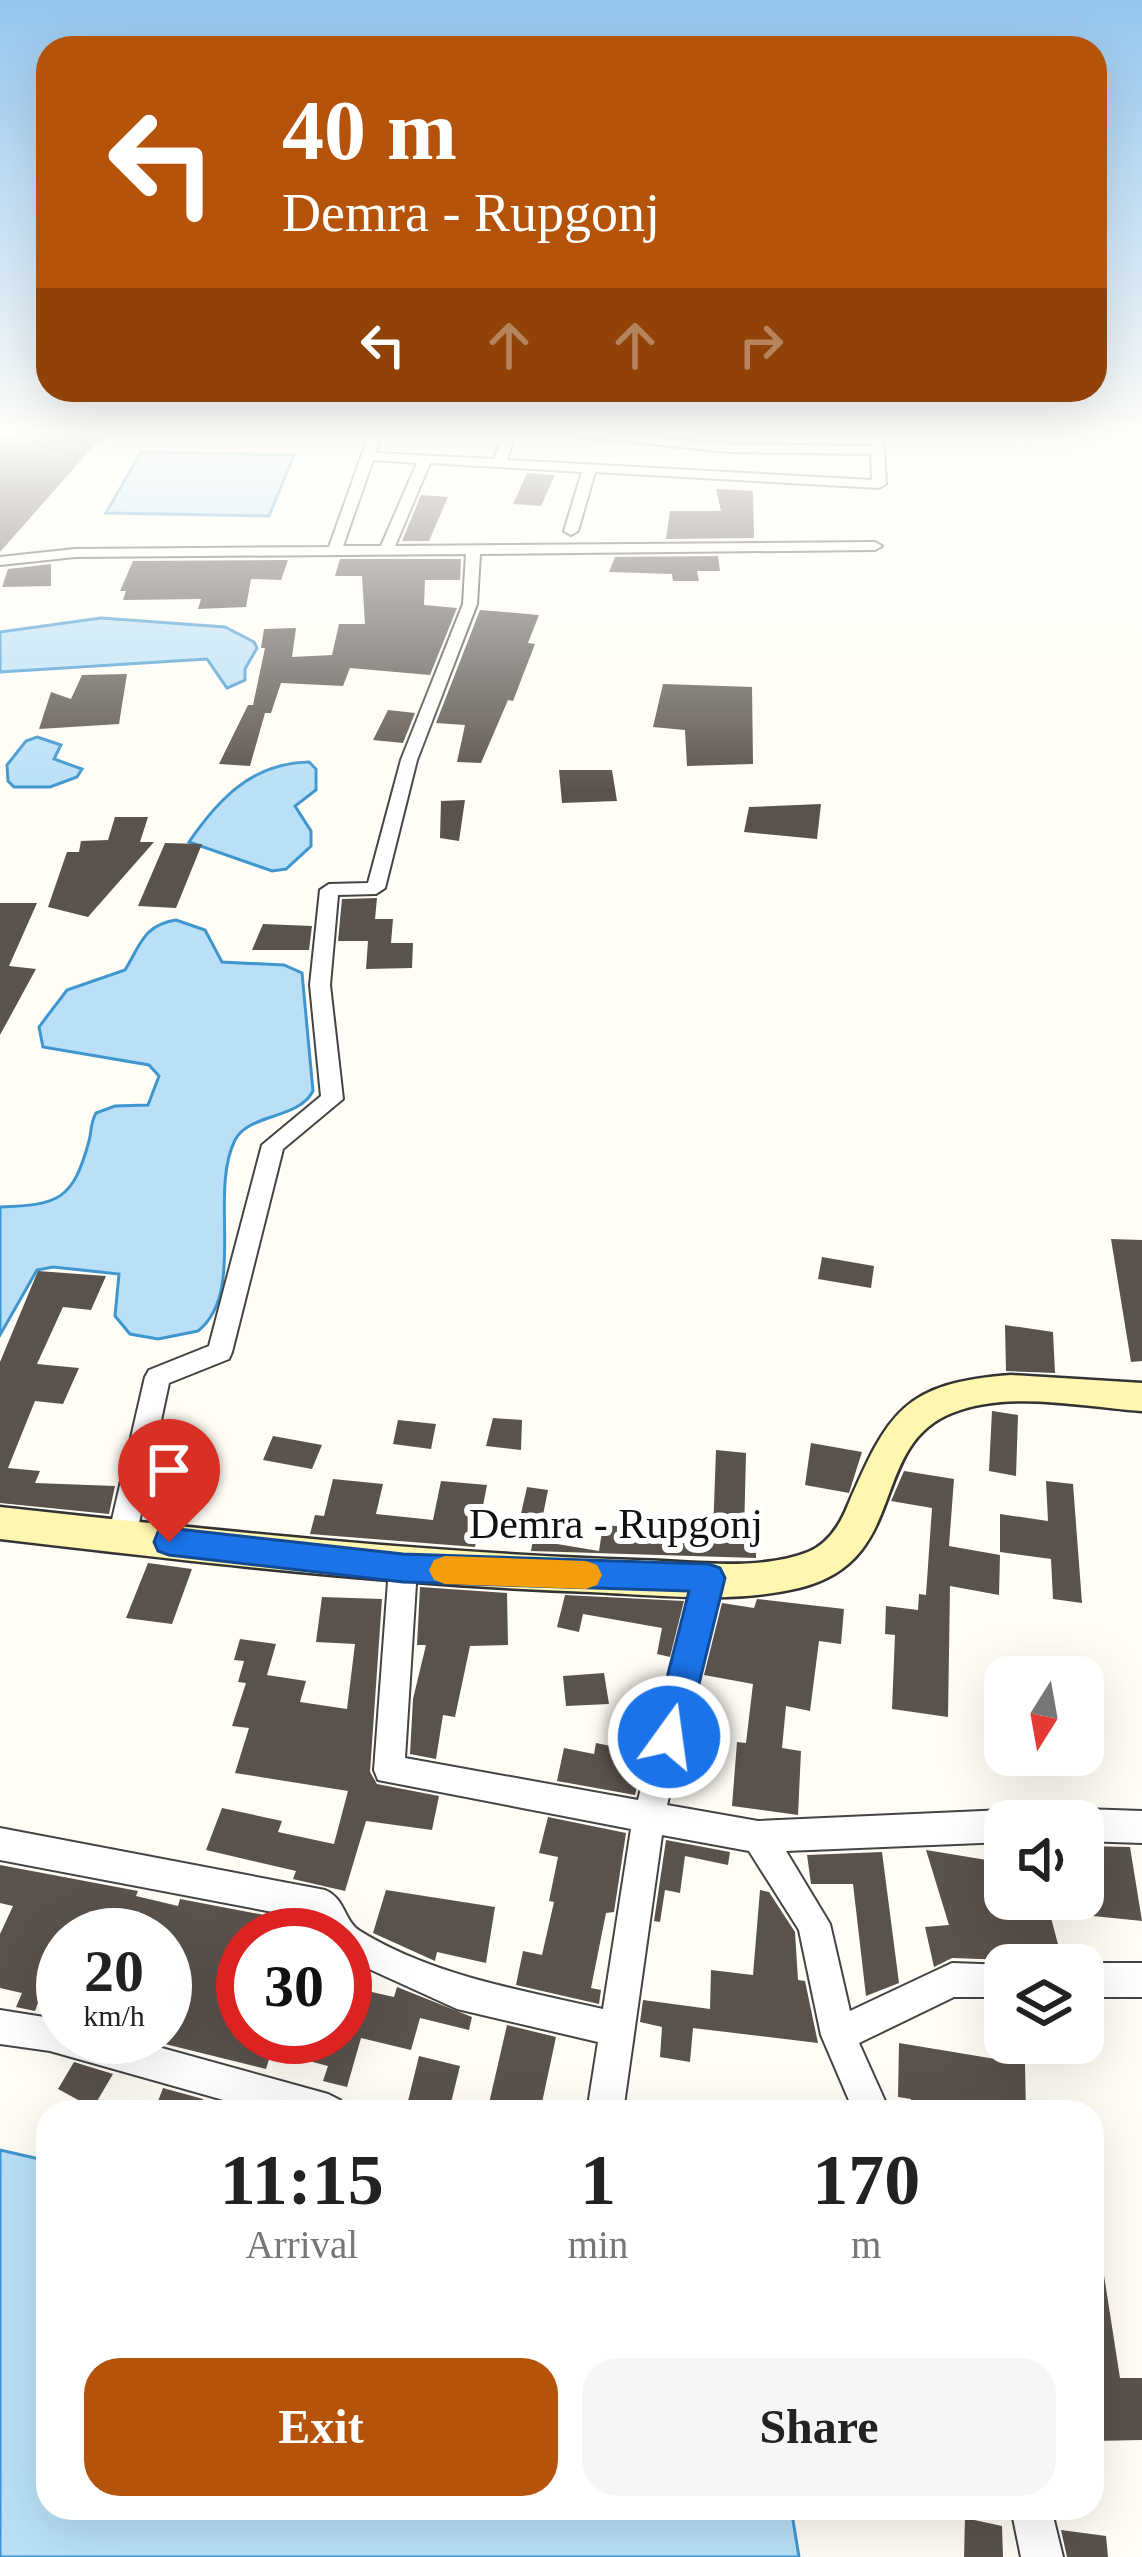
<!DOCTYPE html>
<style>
body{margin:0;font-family:Georgia,serif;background:#f6f6f6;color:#222;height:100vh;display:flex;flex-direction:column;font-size:45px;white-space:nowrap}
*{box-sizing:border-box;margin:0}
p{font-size:39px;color:#767676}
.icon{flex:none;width:66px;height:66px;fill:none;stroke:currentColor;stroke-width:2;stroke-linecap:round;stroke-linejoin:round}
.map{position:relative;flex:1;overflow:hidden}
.panel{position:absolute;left:36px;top:2100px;width:1068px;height:420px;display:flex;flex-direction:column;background:#fff;border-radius:36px;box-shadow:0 12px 48px #0002}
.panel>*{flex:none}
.top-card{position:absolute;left:36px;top:36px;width:1071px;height:366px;border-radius:36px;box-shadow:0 12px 48px #0002;background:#b45309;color:#fff;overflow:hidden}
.needle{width:78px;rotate:191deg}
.tools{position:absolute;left:984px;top:1656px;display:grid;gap:24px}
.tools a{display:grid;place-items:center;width:120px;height:120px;border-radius:24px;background:#fff;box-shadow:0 12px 48px #0002;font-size:60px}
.speed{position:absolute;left:36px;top:1908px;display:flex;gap:24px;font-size:60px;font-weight:700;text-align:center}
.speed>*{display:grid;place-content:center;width:156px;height:156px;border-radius:50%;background:#fff;box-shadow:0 12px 48px #0002;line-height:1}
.speed small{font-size:30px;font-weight:400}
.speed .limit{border:18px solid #d22;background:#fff;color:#111}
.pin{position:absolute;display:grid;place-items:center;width:102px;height:102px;color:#fff;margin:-123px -51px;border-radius:50% 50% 50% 0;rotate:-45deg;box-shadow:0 0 12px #0007}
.pin .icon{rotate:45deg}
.me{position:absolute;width:132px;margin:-66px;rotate:14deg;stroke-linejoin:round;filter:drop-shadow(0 0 9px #0008)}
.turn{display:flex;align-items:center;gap:42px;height:252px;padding:0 48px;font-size:54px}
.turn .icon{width:156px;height:156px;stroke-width:2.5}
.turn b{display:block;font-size:84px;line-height:102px}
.lanes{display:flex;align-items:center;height:114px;padding:0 48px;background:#0003;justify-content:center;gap:60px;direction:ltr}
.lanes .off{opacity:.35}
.eta{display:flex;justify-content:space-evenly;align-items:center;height:204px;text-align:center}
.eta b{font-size:72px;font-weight:700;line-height:84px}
.cta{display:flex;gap:24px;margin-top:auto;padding:24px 48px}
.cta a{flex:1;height:138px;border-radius:36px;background:#b45309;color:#fff;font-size:48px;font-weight:700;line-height:138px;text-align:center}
.cta a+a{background:#f6f6f6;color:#222}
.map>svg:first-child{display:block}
</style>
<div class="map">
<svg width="1142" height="2557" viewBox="0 0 1142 2557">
<rect width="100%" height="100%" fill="#fffdf5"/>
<path fill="#b9e0f7" stroke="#3f96cf" stroke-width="3" d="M141 452 294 455 269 516 106 513Z
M101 618 225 627 254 642 257 648 245 669V680L227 688 207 659 0 672V632Z
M37 737 61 745 54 759 82 769 77 777 50 787H14L8 781 7 765 26 741Z
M309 762 316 769V790L295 806 311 831V846L286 869 272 871 189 842C219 798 253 763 309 762Z
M176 920 205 930 222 962 284 965 302 973 313 1091C298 1120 249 1113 235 1140 208 1194 247 1292 198 1331L158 1339 130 1334 115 1316 119 1274 53 1267 37 1270 0 1335V1207C59 1205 73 1200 89 1141 92 1130 90 1124 96 1113L115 1106 148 1105 159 1076 149 1065 43 1047 39 1027 67 990 125 970C140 946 143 925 176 920Z
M0 2150 48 2161V2508H791L799 2557H0Z"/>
<path fill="#5a524d" d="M0 432H106L0 552Z
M527 473 555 475 541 506 513 504Z
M716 489 753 491 754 538 666 539 670 511H721Z
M421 495 448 497 429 541H402Z
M718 556 720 571H697L699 581H673L672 574 609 572 615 557Z
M340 559H461L460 580H425L424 605 457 608 430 675 350 668 343 686 281 683 271 713H265L250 766 219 764 248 705H253L265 648H261L264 629 296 628 292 657 332 655 339 624H365L362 576H335Z
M288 560 281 580 251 579 246 607 198 609 201 599 123 600 126 591H120L133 561Z
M51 564V586L2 587 8 569Z
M480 610 539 615 528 643 535 644 513 701 508 700 481 763 457 762 465 725 436 723Z
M127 674 119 724 39 729 51 692 71 699 82 675Z
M663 684 752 687 753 764 687 766 685 730 653 727Z
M388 710 415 713 403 743 373 740Z
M559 770H612L617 801 562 803Z
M465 800 459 841 440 838 441 801Z
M821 804 817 839 744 832 749 807Z
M115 817H148L140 842H154L88 917 48 907 67 852H79L81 841 108 840Z
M165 843 202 844 176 908 138 906Z
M377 898 375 919H393L391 943H413L412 968 366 969 368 941H338L342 899Z
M0 903H37L9 966 36 969 0 1035Z
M263 924 312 926 309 950H252Z
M1111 1239 1142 1240V1361L1131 1362Z
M822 1257 874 1266 871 1288 818 1279Z
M38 1271 106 1276 91 1310 63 1307 37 1364 79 1368 63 1404 35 1401 8 1468 40 1471 35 1483 115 1486 109 1514 0 1503V1362Z
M1005 1325 1053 1332 1055 1373 1006 1371Z
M992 1411 1018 1415 1016 1476 989 1471Z
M493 1418 522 1420 521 1450 486 1446Z
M398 1420 436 1424 431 1449 393 1444Z
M273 1436 322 1445 312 1469 263 1460Z
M811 1443 862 1452 849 1493 805 1485Z
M716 1450 746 1453 744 1535 756 1536V1558L531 1551 533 1540 599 1551 603 1525 713 1534Z
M904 1471 954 1479 949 1546 1000 1555 999 1595 950 1586 948 1717 892 1709 895 1635 885 1634 886 1606 918 1610 919 1594 926 1595 932 1508 891 1501Z
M333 1479 383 1484 376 1514 433 1520 441 1481 487 1485 475 1547 310 1534 315 1515 324 1516Z
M1046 1481 1073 1484 1082 1603 1053 1599 1051 1559 1000 1552V1514L1048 1521Z
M527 1487 548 1490 540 1530 518 1527Z
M148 1563 192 1569 172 1624 126 1618Z
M420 1587 507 1593 508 1645 470 1646 455 1717 443 1715 436 1759 410 1754 413 1699 426 1645H417Z
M565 1595 684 1601 670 1657 657 1654 662 1628 583 1614 579 1632 557 1627Z
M322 1597 382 1599 370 1772 377 1784 439 1796 432 1830 366 1821 345 1891 293 1879 296 1871 206 1850 222 1808 282 1821 278 1832 334 1844 348 1791 235 1773 249 1728 232 1726 246 1683 238 1682 244 1661 234 1660 240 1639 276 1644 267 1675 306 1681 300 1702 347 1709 355 1644 316 1642Z
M757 1599 844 1609 841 1644 819 1641 810 1711 786 1706 782 1748 801 1751 798 1815 732 1806 737 1742 746 1743 753 1684 704 1675 722 1603 754 1608Z
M604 1673 609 1704 566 1706 563 1676Z
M596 1743 645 1753 635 1795 557 1781 564 1748 594 1754Z
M548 1817 626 1833 614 1912 606 1913 591 1988 601 1990 599 2004 516 1985 523 1951 542 1955 554 1902 549 1901 558 1857 539 1853Z
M666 1840 730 1852 728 1865 685 1856 680 1893 665 1890 660 1922 654 1921Z
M1083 1846 1130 1847 1142 1921 1083 1915Z
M926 1850 1005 1863V1899H1046L1063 1963 1013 1965 1009 1960 952 1958 934 1967 925 1927 949 1925Z
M882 1852 899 1983 866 1996 853 1884H811L807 1855Z
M0 1865 138 1891 136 1896 178 1906 180 1899 312 1924 313 1935 243 1930V2037L275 2040 266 2069 165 2044V1935H63L35 2011 16 2007 22 1993 0 1988V1934L13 1906 0 1903Z
M386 1890 495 1907 486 1963 437 1952 435 1961 373 1933Z
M760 1890 769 1892 795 1932 798 1980 805 1981 818 2043 693 2028 690 2062 660 2057 662 2027 640 2022 643 2000 710 2009 711 1970 753 1975Z
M345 1986 394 1997 397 1987 472 2017 469 2030 420 2018 411 2050 361 2038 347 2087 323 2081 328 2066 279 2053 284 2037H345Z
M507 2025 556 2037 540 2112H487Z
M899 2043 1025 2064 1026 2112H910L911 2099 898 2097Z
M419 2056 460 2066 449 2111 408 2101Z
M74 2062 113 2074 93 2108 58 2089Z
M163 2088 203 2099 199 2112H154Z
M1103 2269 1120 2378H1142V2440L1092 2441V2270Z
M965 2518 1002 2526 1003 2557H964Z
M1061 2530 1106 2536 1108 2557H1067Z"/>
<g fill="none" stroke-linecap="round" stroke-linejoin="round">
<defs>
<path id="street" d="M370 432H382L375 453 494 459 504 432H516L507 460 872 480 871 454 730 452 531 432H584L730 444 871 446V432H883L886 484 879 488 595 472 578 531 571 535 564 531 582 472 430 463 395 546 875 542 882 546 875 550 480 554 477 604 417 760 385 888 376 894 338 895 330 985 343 1099 283 1149 232 1352 229 1359 169 1383 136 1537 132 1545 122 1549 112 1545 108 1537 145 1377 149 1370 209 1346 262 1145 321 1096 310 985 320 890 329 884 368 883 401 760 463 604 466 554 75 557 0 565V557L75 549 329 547ZM373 460 417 463 381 546H343Z
M403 1556 413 1559 417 1568 405 1758 638 1800 695 1578 699 1569 709 1566 719 1569 723 1578 667 1805 758 1821 1005 1810 1016 1815 1019 1821H1005V1842L786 1851 830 1924 850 2011 952 1963 1009 1965H1005V1997H954L859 2043 890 2112H854L821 2035 799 1930 749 1851 662 1835 623 2112H587L598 2042 457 2009 345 1958V1935H323L315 1920 0 1860V1828L325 1890C345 1898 344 1921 360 1931 433 1976 521 1990 603 2009L631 1829 378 1780 374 1770 389 1568 393 1559Z
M1083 1809 1142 1811V1843L1083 1841V1821H1069L1072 1814Z
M1083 1963H1142V1997H1083V1965H1079Z
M0 2010 63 2020V2037H122L328 2094 340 2100 346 2112H266L50 2051 0 2044Z
M1011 2508H1051L1063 2557H1021Z"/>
<path id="secondary" d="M1011 1375 1142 1383V1411C1083 1407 1009 1390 952 1413 867 1447 911 1561 799 1588 732 1604 658 1595 590 1592 392 1585 196 1562 0 1539V1507C212 1530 423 1553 636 1560 689 1561 757 1572 808 1552 828 1544 840 1525 848 1505 888 1413 903 1383 1011 1375Z"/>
</defs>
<use href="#street" stroke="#444" stroke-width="4"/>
<use href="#secondary" stroke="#333" stroke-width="5"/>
<use href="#street" fill="#fff" fill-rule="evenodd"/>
<use href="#secondary" fill="#fff6b0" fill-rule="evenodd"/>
</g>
<linearGradient id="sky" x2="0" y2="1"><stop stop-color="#95c6ee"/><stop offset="0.55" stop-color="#fffefa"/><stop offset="1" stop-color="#fffefa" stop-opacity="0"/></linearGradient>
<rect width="1142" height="790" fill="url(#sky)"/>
<path fill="#1a73e8" stroke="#114b97" stroke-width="3" d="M169 1528 403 1554 709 1564 720 1568 725 1578 686 1737 681 1749 669 1753 657 1749 652 1737 689 1591 403 1582 169 1555 158 1551 154 1542 158 1532Z"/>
<path fill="#f59e0b" d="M445 1556 586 1561 597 1565 602 1575 597 1585 586 1589 445 1584 434 1580 429 1570 434 1560Z"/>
<g text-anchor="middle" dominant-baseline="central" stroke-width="12" stroke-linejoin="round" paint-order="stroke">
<g font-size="42" fill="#111" stroke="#fff">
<text x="616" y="1524">Demra - Rupgonj</text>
</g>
</g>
</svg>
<div class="tools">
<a><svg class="needle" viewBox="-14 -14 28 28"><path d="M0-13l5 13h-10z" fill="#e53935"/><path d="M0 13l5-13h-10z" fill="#767676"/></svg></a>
<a><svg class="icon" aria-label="sound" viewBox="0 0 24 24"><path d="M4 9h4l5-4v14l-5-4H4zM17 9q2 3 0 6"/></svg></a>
<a><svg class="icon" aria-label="layers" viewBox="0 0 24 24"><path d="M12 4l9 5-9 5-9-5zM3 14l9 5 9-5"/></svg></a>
</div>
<div class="speed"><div>20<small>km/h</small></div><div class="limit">30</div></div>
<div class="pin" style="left:169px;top:1542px;background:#d93025"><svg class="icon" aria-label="arrive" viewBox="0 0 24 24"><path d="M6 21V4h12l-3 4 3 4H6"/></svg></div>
<svg class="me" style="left:669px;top:1737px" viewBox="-20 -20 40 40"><circle r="17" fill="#1a73e8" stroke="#fff" stroke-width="3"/><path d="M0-11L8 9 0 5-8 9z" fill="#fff"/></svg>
<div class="top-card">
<div class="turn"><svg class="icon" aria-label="left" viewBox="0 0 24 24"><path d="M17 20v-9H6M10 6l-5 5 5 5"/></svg><div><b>40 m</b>Demra - Rupgonj</div></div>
<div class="lanes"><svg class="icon" aria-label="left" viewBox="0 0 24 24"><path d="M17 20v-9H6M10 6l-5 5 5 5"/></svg><svg class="icon off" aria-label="ahead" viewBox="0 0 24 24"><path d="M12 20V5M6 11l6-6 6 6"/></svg><svg class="icon off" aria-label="ahead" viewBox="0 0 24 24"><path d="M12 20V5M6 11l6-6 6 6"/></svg><svg class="icon off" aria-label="right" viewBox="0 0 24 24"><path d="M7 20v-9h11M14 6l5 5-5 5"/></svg></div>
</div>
<section class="panel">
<div class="eta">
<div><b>11:15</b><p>Arrival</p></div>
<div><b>1</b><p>min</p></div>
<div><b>170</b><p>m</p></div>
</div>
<div class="cta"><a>Exit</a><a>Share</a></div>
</section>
</div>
